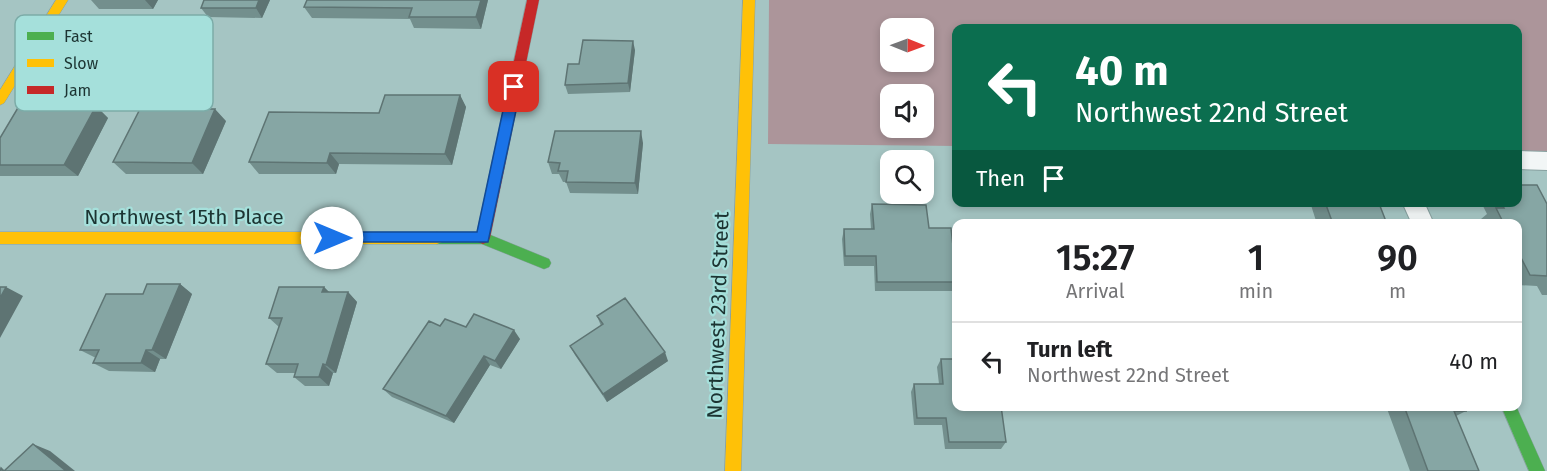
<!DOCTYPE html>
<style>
body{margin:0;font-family:"Fira Sans",sans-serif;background:#f6f6f6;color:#202124;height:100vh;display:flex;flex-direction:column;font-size:22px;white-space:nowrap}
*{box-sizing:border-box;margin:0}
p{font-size:20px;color:#757577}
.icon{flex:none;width:33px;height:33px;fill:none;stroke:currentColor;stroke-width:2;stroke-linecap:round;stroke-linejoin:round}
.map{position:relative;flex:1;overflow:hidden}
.side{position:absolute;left:952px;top:219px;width:570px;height:192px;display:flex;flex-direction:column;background:#fff;border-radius:12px;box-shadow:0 3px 9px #0003}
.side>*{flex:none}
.guide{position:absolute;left:952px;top:24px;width:570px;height:183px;border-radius:12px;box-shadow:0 3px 9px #0003;background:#0b6e4f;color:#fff;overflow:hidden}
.needle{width:39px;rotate:91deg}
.tools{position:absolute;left:880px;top:18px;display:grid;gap:12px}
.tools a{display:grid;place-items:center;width:54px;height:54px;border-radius:12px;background:#fff;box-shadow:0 3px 9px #0003;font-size:30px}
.pin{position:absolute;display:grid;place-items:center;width:51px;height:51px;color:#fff;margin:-26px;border-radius:12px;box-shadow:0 3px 9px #0006}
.me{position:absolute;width:66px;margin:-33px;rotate:90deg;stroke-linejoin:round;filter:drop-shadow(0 0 4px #0008)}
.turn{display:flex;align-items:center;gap:21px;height:126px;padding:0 24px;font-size:27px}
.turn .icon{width:78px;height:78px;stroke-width:2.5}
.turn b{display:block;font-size:42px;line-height:51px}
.then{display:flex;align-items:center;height:57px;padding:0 24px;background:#0003;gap:12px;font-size:22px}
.eta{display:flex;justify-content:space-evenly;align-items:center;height:102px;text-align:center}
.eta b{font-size:36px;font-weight:600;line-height:42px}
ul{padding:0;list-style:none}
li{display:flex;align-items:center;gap:18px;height:78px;padding:0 24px;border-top:2px solid #e0e0e0}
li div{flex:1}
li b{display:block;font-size:22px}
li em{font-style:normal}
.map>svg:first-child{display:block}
</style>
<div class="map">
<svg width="1547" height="471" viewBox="0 0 1547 471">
<rect width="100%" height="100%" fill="#a5c5c3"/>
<path fill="#ac959a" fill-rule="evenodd" d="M769 0H1547V152H1518V28H957V146L768 144ZM891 28H924V62H891ZM891 94H924V128H891Z"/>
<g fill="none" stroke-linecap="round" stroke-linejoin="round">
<defs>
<path id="street" d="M1518 151 1547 152V170L1518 169Z
M1402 202H1424L1434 224H1412Z"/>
<path id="fast" d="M437 232H483L549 259 551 263 549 267 544 269 482 244H437L432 242 430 238 432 234Z
M1501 406H1516L1545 471H1529Z"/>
<path id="slow" d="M56 0H68L4 103 0 105V90Z
M743 0H755L741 471H725Z
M0 232H437L442 234 444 238 442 242 437 244H0Z"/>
<path id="jam" d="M527 0H539L490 238 488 242 483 244 478 242 476 238Z"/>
</defs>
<use href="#street" stroke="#88a1a0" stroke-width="2"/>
<use href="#fast" stroke="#88a1a0" stroke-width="1"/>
<use href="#slow" stroke="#88a1a0" stroke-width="1"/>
<use href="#jam" stroke="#88a1a0" stroke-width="1"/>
<use href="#street" fill="#f2f6f6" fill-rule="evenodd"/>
<use href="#fast" fill="#4caf50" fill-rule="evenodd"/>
<use href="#slow" fill="#ffc107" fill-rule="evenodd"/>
<use href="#jam" fill="#c62828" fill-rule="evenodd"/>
</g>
<path fill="#738f8d" d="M91 0H158L153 9H99Z
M270 0 262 18 208 17 201 8Z
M488 0 481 29 414 28 410 19 312 18 304 7Z
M635 50 630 92 568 94 565 85 579 64Z
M460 95 466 107 452 165 339 164 336 174H259L249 162 379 113Z
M96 106 108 118 78 176H0V138Z
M226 121 203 174H126L113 162Z
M643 143 638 194 570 193 566 182H563L559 174H552L548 162Z
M1310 202H1368L1369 206 1387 224H1317Z
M1481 202 1547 204V295H1542L1537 286 1518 285V224H1483L1481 219 1487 214Z
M872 204 957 275V284L954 291H875L874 266H844L842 239 844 229H871L870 214Z
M180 284 192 294 166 359H160L155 372 109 371 93 363 96 358 80 350 143 294Z
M324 287 329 292H348L357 302 336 373H333L329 386H305L294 377 296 373H277L266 364 279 327 269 318Z
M597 316 668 361 607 402 575 355 570 346 601 326Z
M440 326 466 327 520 339 501 369 490 365 454 423 392 397 383 389Z
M941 359 1006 442 1001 449H945L942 425H914L911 392 914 384H939L937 367Z
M1386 406H1464L1466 411 1456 416 1479 471H1410Z"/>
<path fill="#5e7473" d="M145 0H158L153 9Z
M259 0H270L262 18 256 8Z
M481 0H488L481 29 476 17Z
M633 41 635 50 630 92 628 83Z
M460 95 466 107 452 165 445 154Z
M96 106 108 118 78 176 64 165Z
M215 109 226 121 203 174 192 163Z
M641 131 643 143 638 194 635 183Z
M330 153 339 164 336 174 327 163Z
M180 284 192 294 166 359 152 350Z
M6 287 23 296 0 338V298Z
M324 287 333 296 322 292Z
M348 292 357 302 336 373 326 365Z
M514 330 520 339 501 369 495 361Z
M146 350 160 359 155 372 141 363Z
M665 352 668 361 607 402 603 394Z
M484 356 490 365 454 423 446 416Z
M323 364 333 373 329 386 319 377Z
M33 444 50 451 75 471H66Z"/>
<path fill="#86a6a4" stroke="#5e7473" stroke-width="1.5" d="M204 0H259L256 8H201Z
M307 0H481L476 17H409L412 8 304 7Z
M583 40 633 41 628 83 565 85 568 64H579Z
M385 95H460L445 154 330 153 327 163 249 162 269 112 379 113Z
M19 106H96L64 165H0V138Z
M140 109H215L192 163 113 162Z
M555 131H641L635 183 566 182 568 171H558L560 163 548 162Z
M1518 185H1537L1547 204V276L1530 275 1518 252V224H1504L1496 208H1504L1501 202H1518Z
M1325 202H1368L1369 206H1380L1387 224H1333Z
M872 204 926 205 929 228H951L957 282H877L876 256H845L844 229H874Z
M147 284H180L152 350H146L141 363H93L99 350H80L106 294H143Z
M0 287H6L0 298Z
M279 287H324L322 292H348L326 365 323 364 319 377H294L298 364H266L282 318H269Z
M625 298 665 352 603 394 570 346 603 324 597 316Z
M474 314 514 330 495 361 484 356 446 416 383 389 429 321 440 326 445 319 466 327Z
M941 359H957V406H1001L1006 442H949L946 418H917L914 384H943Z
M1404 406H1464L1466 411H1454L1479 471H1428Z
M33 444 66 471H0L1 468 4 471Z"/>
<path fill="#1a73e8" stroke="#114b97" stroke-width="1.5" d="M514 82 521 87 488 242H327V234L332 232H477L508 87Z"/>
<g text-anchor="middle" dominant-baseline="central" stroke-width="4.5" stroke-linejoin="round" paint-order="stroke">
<g font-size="21" fill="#1c3432" stroke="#a5e0db">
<text x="184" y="217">Northwest 15th Place</text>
<text transform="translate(718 315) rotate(-88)">Northwest 23rd Street</text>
</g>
</g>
<rect x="15" y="15" width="198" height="96" rx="9" fill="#a5e0db" stroke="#7caca8" stroke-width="1.5"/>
<rect x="27" y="32" width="27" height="8" fill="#4caf50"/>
<rect x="27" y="59" width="27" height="8" fill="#ffc107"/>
<rect x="27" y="86" width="27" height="8" fill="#c62828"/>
<g font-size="16" fill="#1c3432">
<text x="64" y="42">Fast</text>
<text x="64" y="69">Slow</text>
<text x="64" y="96">Jam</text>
</g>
</svg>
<div class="tools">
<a><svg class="needle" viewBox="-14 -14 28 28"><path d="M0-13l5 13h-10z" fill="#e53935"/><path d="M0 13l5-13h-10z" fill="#757577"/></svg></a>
<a><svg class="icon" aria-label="sound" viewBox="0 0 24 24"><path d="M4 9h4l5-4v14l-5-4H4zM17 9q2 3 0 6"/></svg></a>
<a><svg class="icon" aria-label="search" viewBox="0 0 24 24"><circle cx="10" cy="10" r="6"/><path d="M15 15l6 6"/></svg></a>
</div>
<div class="pin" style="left:514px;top:87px;background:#d93025"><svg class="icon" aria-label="arrive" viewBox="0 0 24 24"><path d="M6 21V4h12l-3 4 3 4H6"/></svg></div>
<svg class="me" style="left:332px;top:238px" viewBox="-20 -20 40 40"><circle r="19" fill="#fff"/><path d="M0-13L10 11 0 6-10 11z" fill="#1a73e8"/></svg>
<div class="guide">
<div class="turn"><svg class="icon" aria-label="left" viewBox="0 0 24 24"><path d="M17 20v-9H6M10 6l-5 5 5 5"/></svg><div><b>40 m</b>Northwest 22nd Street</div></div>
<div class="then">Then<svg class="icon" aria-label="arrive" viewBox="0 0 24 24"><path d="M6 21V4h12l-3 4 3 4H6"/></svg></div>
</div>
<section class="side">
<div class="eta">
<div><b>15:27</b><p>Arrival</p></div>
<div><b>1</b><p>min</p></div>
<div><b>90</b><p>m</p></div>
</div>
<ul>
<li><svg class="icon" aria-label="left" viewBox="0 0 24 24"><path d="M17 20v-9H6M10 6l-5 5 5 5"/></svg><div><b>Turn left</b><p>Northwest 22nd Street</p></div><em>40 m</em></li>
</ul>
</section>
</div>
